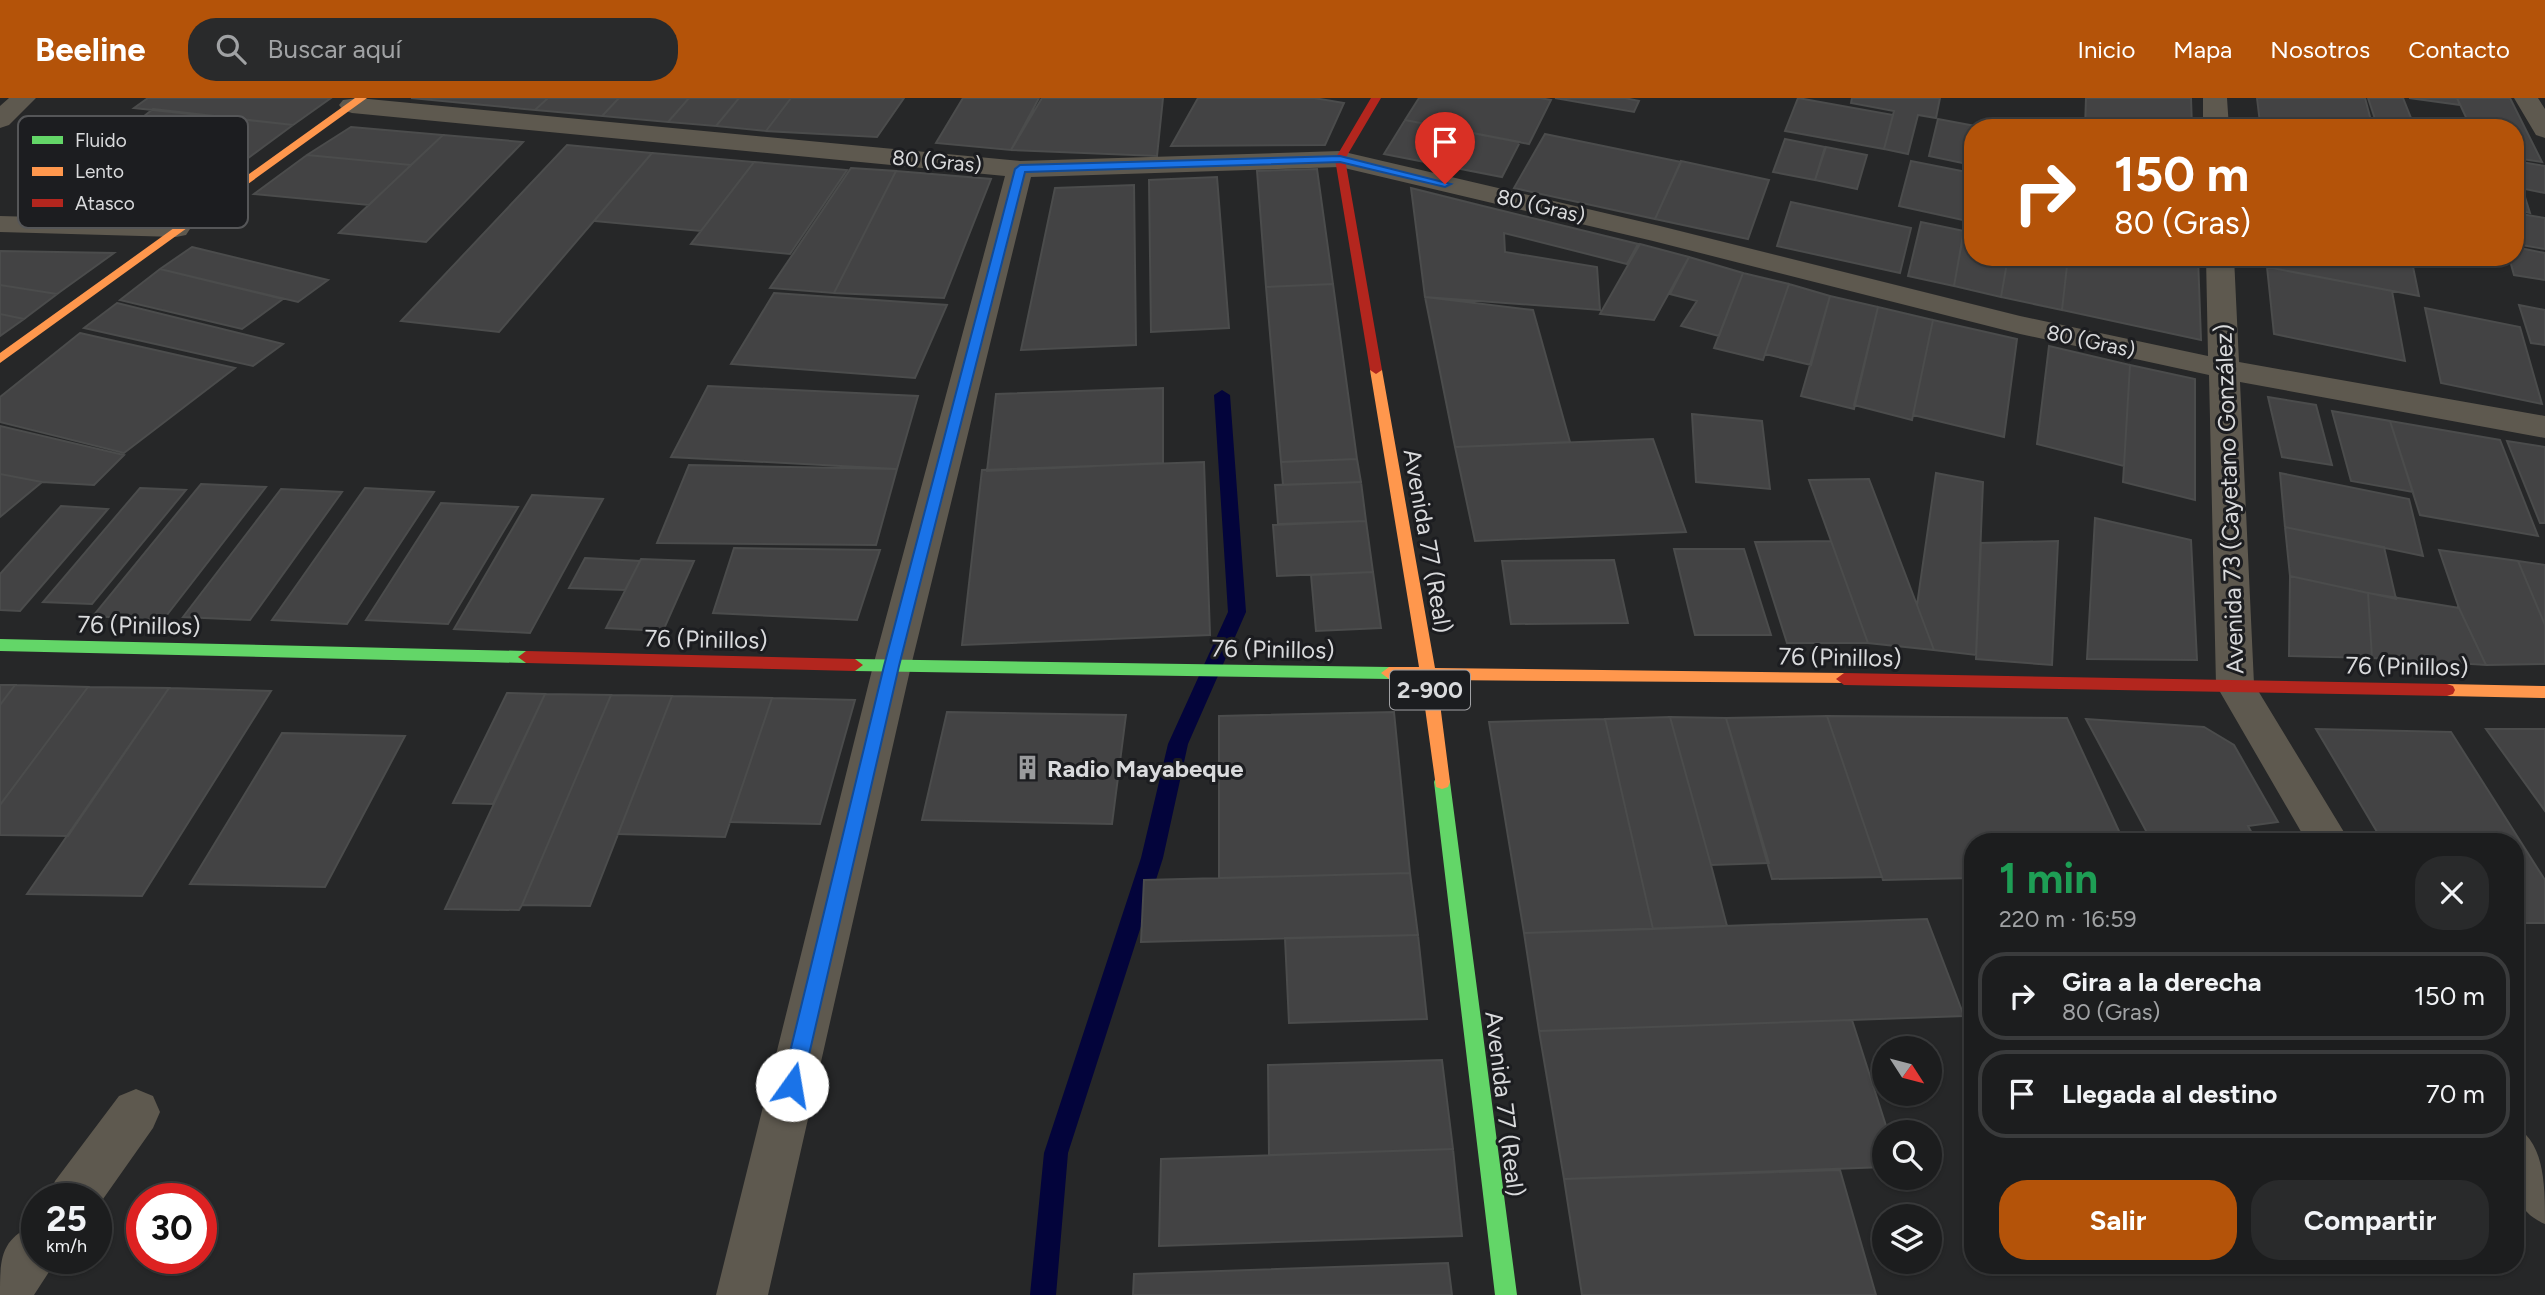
<!DOCTYPE html>
<html lang="es">
<meta charset="utf-8">
<style>
body{margin:0;font-family:Figtree,sans-serif;background:#292a2b;color:#f1f3f6;height:100vh;display:flex;flex-direction:column;font-size:26px;white-space:nowrap}
*{box-sizing:border-box;margin:0}
p{font-size:23px;color:#a0a2a4}
.icon{flex:none;width:38px;height:38px;fill:none;stroke:currentColor;stroke-width:2;stroke-linecap:round;stroke-linejoin:round}
.map{position:relative;flex:1;overflow:hidden}
.drawer{position:absolute;left:1964px;top:735px;width:560px;height:441px;display:flex;flex-direction:column;background:#1c1d1e;border-radius:28px;box-shadow:0 2px 5px #0004,0 0 0 2px #3a3b3c}
.drawer>*{flex:none}
.hud{position:absolute;left:1964px;top:21px;width:560px;height:147px;border-radius:28px;box-shadow:0 2px 5px #0004,0 0 0 2px #3a3b3c;background:#b45309;color:#fff;overflow:hidden}
.needle{width:46px;rotate:126deg}
.fabs{position:absolute;left:1872px;top:938px;display:grid;gap:14px}
.fabs a{display:grid;place-items:center;width:70px;height:70px;border-radius:50%;background:#1c1d1e;box-shadow:0 2px 5px #0004,0 0 0 2px #3a3b3c;font-size:35px}
.speed{position:absolute;left:21px;top:1085px;display:flex;gap:14px;font-size:35px;font-weight:700;text-align:center}
.speed>*{display:grid;place-content:center;width:91px;height:91px;border-radius:50%;background:#1c1d1e;box-shadow:0 2px 5px #0004,0 0 0 2px #3a3b3c;line-height:1}
.speed small{font-size:18px;font-weight:400}
.speed .limit{border:10px solid #d22;background:#fff;color:#111}
.pin{position:absolute;display:grid;place-items:center;width:60px;height:60px;color:#fff;margin:-72px -30px;border-radius:50% 50% 50% 0;rotate:-45deg;box-shadow:0 0 7px #0007}
.pin .icon{rotate:45deg}
.me{position:absolute;width:77px;margin:-38px;rotate:13deg;stroke-linejoin:round;filter:drop-shadow(0 0 5px #0008)}
.turn{display:flex;align-items:center;gap:24px;height:147px;padding:0 35px;font-size:32px}
.turn .icon{width:91px;height:91px;stroke-width:2.5}
.turn b{display:block;font-size:49px;line-height:60px}
.round{display:grid;place-items:center;flex:none;width:74px;height:74px;border-radius:28px;background:#292a2b}
.head{display:flex;align-items:center;justify-content:space-between;height:119px;padding:0 35px}
h1{font-size:42px;font-weight:700;line-height:52px;color:#1e9e55}
.action{display:flex;gap:14px;margin-top:auto;padding:14px 35px}
.action a{flex:1;height:80px;border-radius:28px;background:#b45309;color:#fff;font-size:28px;font-weight:700;line-height:80px;text-align:center}
.action a+a{background:#292a2b;color:#f1f3f6}
ul{padding:0;list-style:none}
li{display:flex;align-items:center;gap:21px;height:88px;margin:0 14px 10px;padding:0 21px;border:4px solid #3a3b3c;border-radius:28px}
li div{flex:1}
li b{display:block;font-size:26px}
li em{font-style:normal}
header{display:flex;align-items:center;gap:42px;box-sizing:border-box;height:98px;padding:0 35px;background:#b45309;color:#fff}
header strong{font-size:33px}
nav{display:flex;gap:38px;margin-inline-start:auto;font-size:24px}
.search{width:490px;height:63px;background:#292a2b;display:flex;align-items:center;gap:18px;box-sizing:border-box;padding:0 24px;border-radius:28px;color:#a0a2a4;font-size:26px}
.map>svg:first-child{display:block}
</style>
<header>
<strong>Beeline</strong>
<div class="search"><svg class="icon" aria-label="search" viewBox="0 0 24 24"><circle cx="10" cy="10" r="6"/><path d="M15 15l6 6"/></svg>Buscar aquí</div>
<nav><a>Inicio</a><a>Mapa</a><a>Nosotros</a><a>Contacto</a></nav>
</header>
<div class="map">
<svg width="2545" height="1197" viewBox="0 0 2545 1197">
<rect width="100%" height="100%" fill="#262728"/>
<g fill="none" stroke-linecap="round" stroke-linejoin="round">
<path fill="#03043b" fill-rule="evenodd" d="M1222 292 1230 297 1246 514 1188 646 1163 760 1068 1055 1056 1197H1030L1044 1055 1141 760 1168 646 1228 514 1214 297Z"/>
</g>
<path fill="#434344" stroke="#4b4c4c" stroke-width="2" d="M148 0H331L293 27 134 10Z
M411 0H548L535 12Z
M548 0H619L602 18 535 12Z
M619 0H689L668 24 602 18Z
M689 0H739L716 28 668 24Z
M739 0H791L766 33 716 28Z
M791 0H904L877 39 766 33Z
M963 0H1039L1011 52 936 45Z
M1042 0H1163L1157 58 1011 52Z
M1198 0H1314L1344 5 1325 47 1171 48Z
M1419 0H1540L1551 2 1529 46 1405 22Z
M1555 0H1625L1639 3 1634 14Z
M1798 0 1893 17 1884 51 1785 33Z
M1852 0H1940L1936 20 1918 17 1908 56 1884 51 1894 13 1851 5Z
M2086 0H2191L2192 30H2085Z
M2257 0H2365L2373 30H2290L2260 25Z
M2368 0H2403L2415 30H2378Z
M2409 0H2457L2460 7Z
M2457 0H2510L2542 64 2515 60V30H2471Z
M153 11 293 27 228 75 96 56Z
M1938 21 1986 30H1972V67L1929 58Z
M1405 22 1520 44 1502 79 1384 56Z
M351 29 443 37 411 67 307 57Z
M1545 36 1681 64 1655 121 1514 90Z
M443 37 523 44 426 144 339 135Z
M1785 41 1825 49 1815 82 1773 74Z
M567 47 652 55 499 234 401 223Z
M1826 49 1867 57 1857 91 1815 82Z
M652 55 754 64 701 133 594 123Z
M307 57 411 67 369 107 254 96Z
M1681 63 1769 82 1748 141 1655 121Z
M1911 63 1972 75V124L1899 108Z
M2515 63 2545 68V95L2515 89Z
M754 64 847 72 790 156 691 146Z
M851 70 896 73 834 195 770 190Z
M1317 71 1333 186 1266 189 1257 73Z
M896 73 991 81 944 200 834 195Z
M1217 79 1229 230 1151 234 1149 82Z
M1134 87 1136 247 1021 252 1055 90Z
M1411 90 1479 107 1638 146 1627 166 1504 135 1505 154 1597 169 1600 212 1425 199Z
M2515 95 2524 96 2530 115 2515 112Z
M1791 104 1911 130 1900 175 1777 148Z
M2515 115 2545 120V151L2515 146Z
M1921 124 1964 133 1954 188 1908 178Z
M1965 126 1972 127V159H2008L2001 199 1954 188Z
M1640 146 1689 159 1654 222 1600 216Z
M192 149 328 182 298 204 160 171Z
M2515 149 2545 155V182L2514 177 2509 159H2515Z
M0 153 114 155 57 196 0 187Z
M1689 159 1743 175 1719 238 1681 228 1697 203 1670 196Z
M2008 159H2068L2062 212 2001 199Z
M2068 159H2198L2201 242 2062 212Z
M2266 159H2411L2419 198 2267 169Z
M2267 169 2392 193 2405 263 2274 236Z
M160 171 283 201 242 231 120 202Z
M1743 175 1789 186 1763 262 1714 250Z
M1333 186 1357 361 1281 364 1266 189Z
M1789 186 1830 198 1811 267 1765 256Z
M0 187 57 196 24 221 0 216Z
M774 195 947 207 915 280 731 266Z
M1830 198 1878 209 1854 311 1801 298Z
M1425 199 1533 212 1570 344 1455 349Z
M117 205 283 246 253 268 84 230Z
M2519 207 2545 212V247L2531 245Z
M1878 209 1933 222 1912 322 1854 307Z
M2425 210 2520 229 2542 306 2441 285Z
M0 216 24 221 0 238Z
M1933 222 2017 241 2004 339 1913 317Z
M80 235 235 270 124 355 0 324V299Z
M2049 248 2130 267 2124 368 2037 346Z
M2130 267 2195 281V402L2123 384Z
M708 288 918 298 897 371 671 359Z
M1163 290V365L987 373 996 296Z
M2268 299 2316 307 2332 367 2282 359Z
M2332 313 2390 323 2413 394 2351 383Z
M1692 316 1762 323 1770 391 1696 384Z
M2390 323 2500 342 2538 438 2420 417Z
M0 328 124 357 94 387 42 384 0 376Z
M1653 341 1686 434 1475 443 1455 349Z
M2507 343 2545 349V425H2540Z
M1357 361 1361 384 1283 387 1281 364Z
M1204 364 1210 537 962 547 982 372Z
M689 367 897 371 876 447 657 445Z
M1936 375 1983 384 1976 557 1934 552 1917 507Z
M2280 375 2409 401 2423 458 2285 429Z
M0 376 42 384 0 419Z
M1869 381 1917 507 1934 552 1868 545 1809 382Z
M1361 384 1366 423 1278 426 1275 387Z
M201 386 266 389 163 522 93 518Z
M140 390 186 392 92 506 43 504Z
M365 390 434 394 347 526 272 522Z
M281 391 342 394 250 522 183 519Z
M532 397 603 401 530 535 454 531Z
M441 405 518 409 448 526 366 522Z
M61 408 108 411 20 513 0 512V476Z
M2095 420 2191 442 2197 562 2087 561Z
M1366 423 1373 474 1277 478 1273 427Z
M2285 429 2384 449 2396 501 2290 478Z
M1831 443 1868 545H1787L1755 444Z
M2058 443 2052 567 1976 561 1981 445Z
M734 450 880 452 857 522 713 515Z
M1674 451H1744L1771 537H1695Z
M2439 452 2518 463 2545 527V566L2486 567 2459 510Z
M585 460 640 463 625 492 569 490Z
M641 461 694 463 663 533 606 530Z
M1614 462 1628 525 1511 526 1502 463Z
M2518 463 2545 467V527Z
M1373 474 1381 530 1316 533 1311 477Z
M2290 478 2368 495 2372 560 2289 558Z
M2368 495 2459 510 2486 567 2372 560Z
M0 587H15L0 607Z
M15 587 88 589 0 707V607Z
M88 589 169 590 68 738 0 737V707Z
M169 590 271 593 142 798 27 796Z
M507 595 545 596 493 706 453 705Z
M545 596 611 597 522 807 519 812 445 811Z
M611 597 672 598 590 808 522 807Z
M672 598 772 600 725 739 618 736Z
M772 600 855 602 820 726 730 724Z
M947 614 1126 617 1112 726 922 722Z
M1394 614 1410 775 1219 780V618Z
M1827 618 2067 620 2124 744H1972V780L1883 782Z
M1827 618 1882 779 1772 781 1726 620Z
M1670 619 1726 620 1769 765 1711 767Z
M1670 619 1711 767 1727 828 1653 831 1605 621Z
M1605 621 1653 831 1524 835 1489 624Z
M2086 621 2204 629 2234 647 2278 724 2248 728 2257 744H2152Z
M2316 631 2451 634 2545 782V825H2515V744H2383Z
M2486 631H2545V713Z
M282 635 405 638 325 789 190 786Z
M1410 775 1418 837 1141 844 1144 782Z
M1927 821 1964 918 1539 933 1524 835Z
M1418 837 1427 921 1289 925 1285 840Z
M1852 922 1888 1034H1885V1069L1564 1081 1539 933Z
M1442 962 1453 1051 1269 1057 1268 967Z
M1453 1051 1462 1138 1159 1148 1161 1061Z
M1840 1072 1876 1197H1582L1564 1081Z
M1448 1165 1452 1197H1133L1134 1176Z"/>
<g fill="none" stroke-linecap="round" stroke-linejoin="round">
<path fill="#5e594f" fill-rule="evenodd" d="M9 0H36L9 27 0 30V8Z
M358 0 1020 63 1340 53 1656 127 2020 218 2208 258 2206 159H2234L2239 264 2545 318V340L2240 284 2254 586 2350 744H2307L2216 587 2209 277 2020 236 1653 143 1340 69 1031 79 911 568 768 1197H716L873 568 1005 78 352 15 343 12 339 7 343 2Z
M2203 0H2227L2229 30H2203Z
M2514 0H2538L2545 11V40L2536 37Z
M0 118 176 123 186 125 190 131 186 137 176 139 0 134Z
M136 991 153 998 160 1014 153 1030 96 1111V1101H48L55 1083 119 998Z
M2515 1028C2545 1045 2545 1088 2545 1126 2504 1109 2513 1066 2515 1028Z
M37 1125V1160H58L34 1197H0C0 1160 0 1141 37 1125Z"/>
<path fill="#63d668" fill-rule="evenodd" d="M0 541 526 553 534 559 526 565 0 553Z
M855 561 1389 569 1397 575 1389 581 855 573 847 567Z
M1442 677 1448 679 1450 684 1517 1197H1495L1434 684 1436 679Z"/>
<path fill="#ff974d" fill-rule="evenodd" d="M355 0H367L0 265V255Z
M1376 268 1382 272 1435 570 1844 575 1852 581 1850 585 1437 582 1450 684 1448 689 1442 691 1436 689 1421 581H1389L1381 575 1389 569H1419L1370 272Z
M2447 586 2545 588V600L2447 598 2441 596 2439 592 2441 588Z"/>
<path fill="#b3261e" fill-rule="evenodd" d="M1371 0H1381L1345 61 1382 272 1376 276 1370 272 1335 61Z
M526 553 855 561 863 567 855 573 526 565 518 559Z
M1844 575 2447 586 2453 588 2455 592 2453 596 2447 598 1844 587 1836 581Z"/>
</g>
<path fill="#1a73e8" stroke="#114b97" stroke-width="2" d="M1340 58 1451 86 1445 89 1340 64 1025 74 899 568 802 987 799 994 792 997 785 994 782 987 884 568 1015 71 1020 67Z"/>
<defs>
<symbol id="building-bare" viewBox="-9 -9 18 18"><path d="M-4-6H4V6H1V3H-1V6H-4ZM-2.5-4.3h1.7v1.8h-1.7ZM.8-4.3h1.7v1.8H.8ZM-2.5-1h1.7V.8h-1.7ZM.8-1h1.7V.8H.8Z" fill="#9a9b9d" stroke="#1c1d20" stroke-width="2.5" paint-order="stroke"/></symbol>
</defs>
<g fill-rule="evenodd">
<use href="#building-bare" x="1010" y="652" width="35" height="35"/>
</g>
<g text-anchor="middle" dominant-baseline="central" stroke-width="6" stroke-linejoin="round" paint-order="stroke">
<g font-size="21" fill="#d9dadc" stroke="#1c1d20">
<text transform="translate(937 63) rotate(5)">80 (Gras)</text>
<text transform="translate(1541 108) rotate(13)">80 (Gras)</text>
<text transform="translate(2091 243) rotate(12)">80 (Gras)</text>
</g>
<rect fill="#1c1d20" stroke="#a0a1a4" stroke-width="2" x="1390" y="572.5" width="80" height="39" rx="5"/>
<g font-size="23" font-weight="bold" fill="#d9dadc">
<text x="1430" y="592">2-900</text>
</g>
<g font-size="24" fill="#d9dadc" stroke="#1c1d20">
<text transform="translate(2229 401) rotate(-92)">Avenida 73 (Cayetano González)</text>
<text transform="translate(1428 443) rotate(80)">Avenida 77 (Real)</text>
<text transform="translate(139 527) rotate(1)">76 (Pinillos)</text>
<text transform="translate(706 541) rotate(1)">76 (Pinillos)</text>
<text transform="translate(1273 551) rotate(1)">76 (Pinillos)</text>
<text transform="translate(1840 559) rotate(1)">76 (Pinillos)</text>
<text transform="translate(2407 568) rotate(1)">76 (Pinillos)</text>
<text transform="translate(1505 1006) rotate(83)">Avenida 77 (Real)</text>
</g>
<g font-size="24" font-weight="bold" fill="#d9dadc" stroke="#1c1d20" text-anchor="start">
<text x="1047" y="670">Radio Mayabeque</text>
</g>
</g>
<rect x="18" y="18" width="230" height="112" rx="10" fill="#1c1d20" stroke="#555658" stroke-width="2"/>
<rect x="32" y="38" width="31" height="8" fill="#63d668"/>
<rect x="32" y="69" width="31" height="9" fill="#ff974d"/>
<rect x="32" y="101" width="31" height="8" fill="#b3261e"/>
<g font-size="19" fill="#d9dadc">
<text x="75" y="49">Fluido</text>
<text x="75" y="80">Lento</text>
<text x="75" y="112">Atasco</text>
</g>
</svg>
<div class="fabs">
<a><svg class="needle" viewBox="-14 -14 28 28"><path d="M0-13l5 13h-10z" fill="#e53935"/><path d="M0 13l5-13h-10z" fill="#a0a2a4"/></svg></a>
<a><svg class="icon" aria-label="search" viewBox="0 0 24 24"><circle cx="10" cy="10" r="6"/><path d="M15 15l6 6"/></svg></a>
<a><svg class="icon" aria-label="layers" viewBox="0 0 24 24"><path d="M12 4l9 5-9 5-9-5zM3 14l9 5 9-5"/></svg></a>
</div>
<div class="speed"><div>25<small>km/h</small></div><div class="limit">30</div></div>
<div class="pin" style="left:1445px;top:86px;background:#d93025"><svg class="icon" aria-label="arrive" viewBox="0 0 24 24"><path d="M6 21V4h12l-3 4 3 4H6"/></svg></div>
<svg class="me" style="left:792px;top:987px" viewBox="-20 -20 40 40"><circle r="19" fill="#fff"/><path d="M0-13L10 11 0 6-10 11z" fill="#1a73e8"/></svg>
<div class="hud">
<div class="turn"><svg class="icon" aria-label="right" viewBox="0 0 24 24"><path d="M7 20v-9h11M14 6l5 5-5 5"/></svg><div><b>150 m</b>80 (Gras)</div></div>
</div>
<section class="drawer">
<div class="head"><div><h1>1 min</h1><p>220 m · 16:59</p></div><a class="round"><svg class="icon" aria-label="close" viewBox="0 0 24 24"><path d="M6 6l12 12M18 6L6 18"/></svg></a></div>
<ul>
<li><svg class="icon" aria-label="right" viewBox="0 0 24 24"><path d="M7 20v-9h11M14 6l5 5-5 5"/></svg><div><b>Gira a la derecha</b><p>80 (Gras)</p></div><em>150 m</em></li>
<li><svg class="icon" aria-label="arrive" viewBox="0 0 24 24"><path d="M6 21V4h12l-3 4 3 4H6"/></svg><div><b>Llegada al destino</b></div><em>70 m</em></li>
</ul>
<div class="action"><a>Salir</a><a>Compartir</a></div>
</section>
</div>
